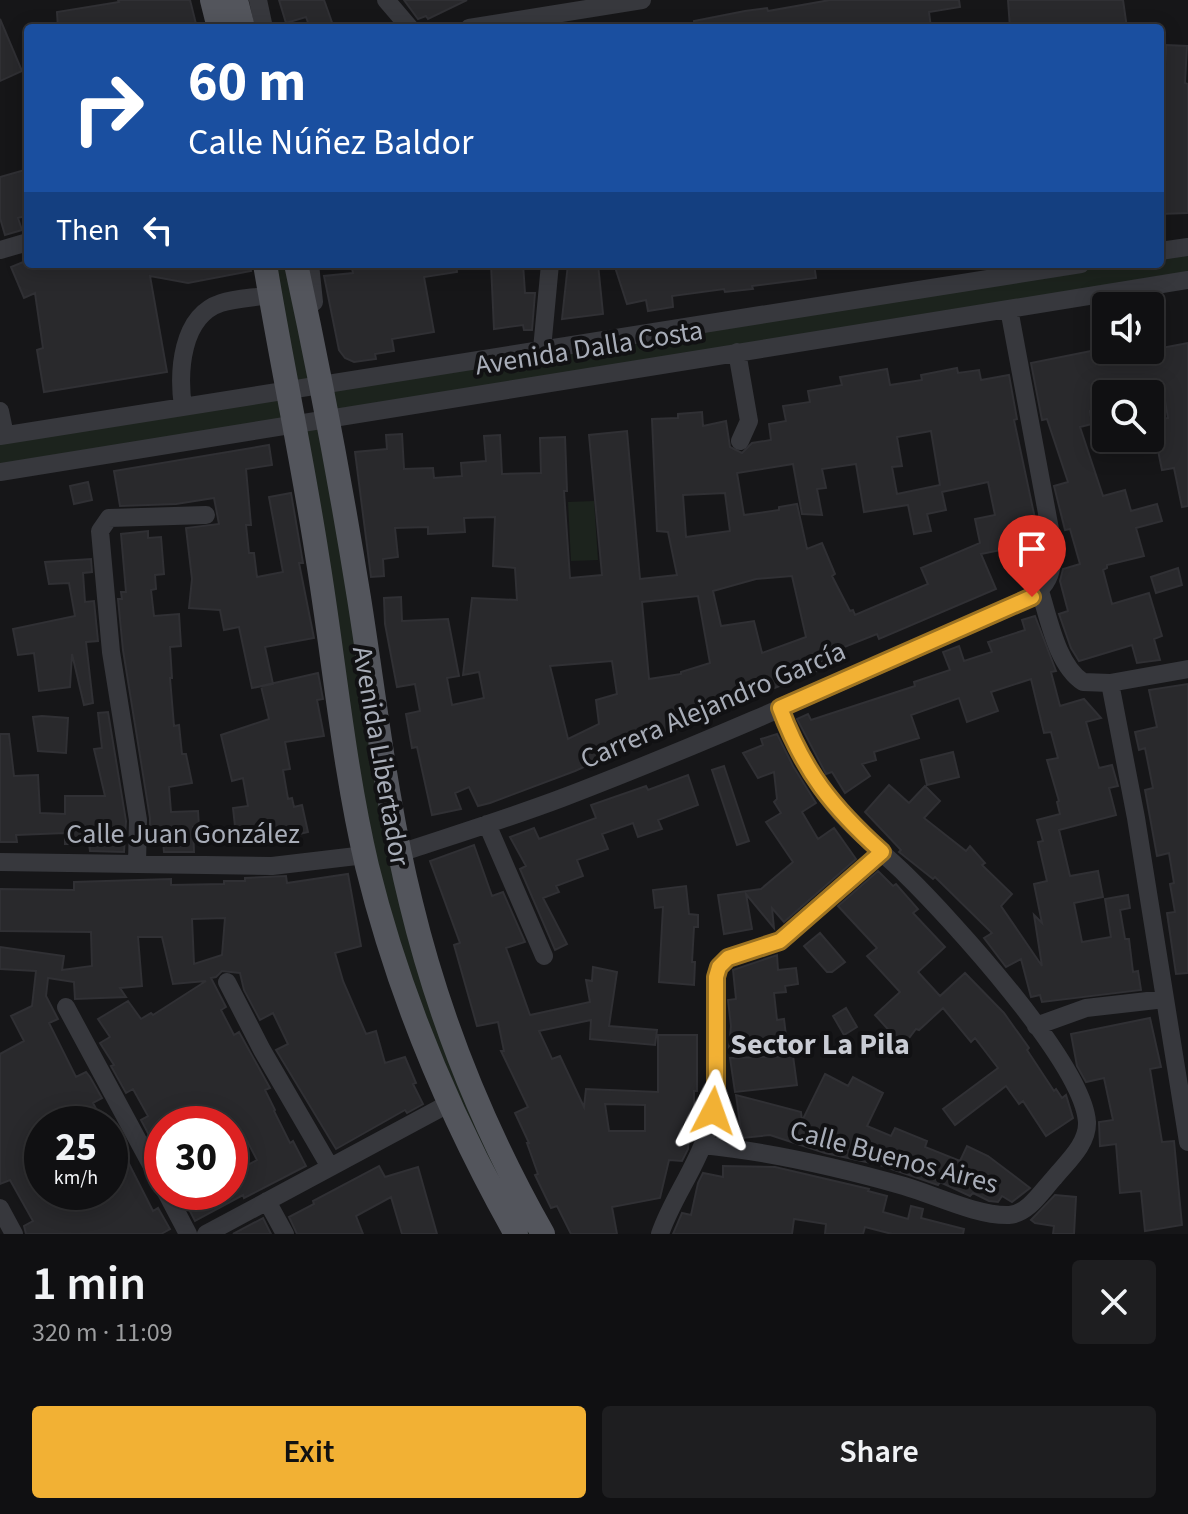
<!DOCTYPE html>
<meta charset="utf-8">
<style>
body{margin:0;font-family:"Source Sans 3",sans-serif;background:#1e1e20;color:#f1f3f6;height:100vh;display:flex;flex-direction:column;font-size:30px;white-space:nowrap}
*{box-sizing:border-box;margin:0}
p{font-size:26px;color:#9c9d9f}
.icon{flex:none;width:44px;height:44px;fill:none;stroke:currentColor;stroke-width:2;stroke-linecap:round;stroke-linejoin:round}
.map{position:relative;height:1234px;overflow:hidden}
.sheet{display:flex;flex-direction:column;background:#101012;flex:1}
.sheet>*{flex:none}
.banner{position:absolute;left:24px;top:24px;width:1140px;height:244px;border-radius:8px;box-shadow:0 4px 20px #0003,0 0 0 2px #303032;background:#1a4fa0;color:#fff;overflow:hidden}
.tools{position:absolute;left:1092px;top:292px;display:grid;gap:16px}
.tools a{display:grid;place-items:center;width:72px;height:72px;border-radius:8px;background:#101012;box-shadow:0 4px 20px #0003,0 0 0 2px #303032;font-size:40px}
.speed{position:absolute;left:24px;top:1106px;display:flex;gap:16px;font-size:40px;font-weight:700;text-align:center}
.speed>*{display:grid;place-content:center;width:104px;height:104px;border-radius:50%;background:#101012;box-shadow:0 4px 20px #0003,0 0 0 2px #303032;line-height:1}
.speed small{font-size:20px;font-weight:400}
.speed .limit{border:12px solid #d22;background:#fff;color:#111}
.pin{position:absolute;display:grid;place-items:center;width:68px;height:68px;color:#fff;margin:-82px -34px;border-radius:50% 50% 50% 0;rotate:-45deg;box-shadow:0 0 8px #0007}
.pin .icon{rotate:45deg}
.me{position:absolute;width:88px;margin:-44px;rotate:4deg;stroke-linejoin:round;filter:drop-shadow(0 0 6px #0008)}
.turn{display:flex;align-items:center;gap:28px;height:168px;padding:0 32px;font-size:36px}
.turn .icon{width:104px;height:104px;stroke-width:2.5}
.turn b{display:block;font-size:56px;line-height:68px}
.then{display:flex;align-items:center;height:76px;padding:0 32px;background:#0003;gap:16px;font-size:30px}
.round{display:grid;place-items:center;flex:none;width:84px;height:84px;border-radius:8px;background:#1e1e20}
.overview{display:flex;align-items:center;justify-content:space-between;height:136px;padding:0 32px}
h1{font-size:48px;font-weight:600;line-height:60px}
.cta{display:flex;gap:16px;margin-top:auto;padding:16px 32px}
.cta a{flex:1;height:92px;border-radius:8px;background:#f2b134;color:#111;font-size:32px;font-weight:600;line-height:92px;text-align:center}
.cta a+a{background:#1e1e20;color:#f1f3f6}
.map>svg:first-child{display:block}
</style>
<div class="map">
<svg width="1188" height="1234" viewBox="0 0 1188 1234">
<rect width="100%" height="100%" fill="#161618"/>
<path fill="#1c231d" fill-rule="evenodd" d="M1188 247V280L328 419 428 965 543 1234H516L391 952 293 425 0 472V436L286 390 265 264H310L322 384 1081 264H1160V251ZM322 385 328 419 293 425 287 390Z
M594 501 598 560 571 561 568 502Z"/>
<path fill="#29292c" stroke="#303034" stroke-width="2" fill-rule="evenodd" d="M118 0H190L197 28H58L57 12 119 2Z
M279 0H324L334 28H310L306 17 286 23Z
M404 0H467L428 19 426 16 418 19Z
M830 0H959L960 7 929 12 931 28H893L892 23 861 28H695L694 21 745 11 767 8 768 11Z
M1008 0H1123L1127 28H1064V23L1037 28H1010Z
M0 19 22 71 0 81Z
M1166 45 1187 46 1185 83 1188 84V213L1160 214V107H1163Z
M28 169V215L18 218 22 230 5 235 0 218V177Z
M28 260V264H250L251 271 188 283 150 276 167 372 44 392 37 350 43 348 35 293 24 298 11 267Z
M351 264H456L457 272 424 277 434 332 392 339 394 351 375 354 376 359 354 362 345 358 339 350 324 276 353 273Z
M491 264H523L525 293H535L532 330H524L523 325 494 329Z
M568 264H598L603 314 562 319Z
M614 264H814L816 278 752 286 753 289 725 292 724 289 672 296 673 307 648 311 646 300 627 304Z
M1188 343V506L1182 507 1174 468 1162 470 1152 421 1168 418 1164 394H1106V408L1090 411 1092 424 1080 427 1103 496 1125 490 1131 511 1157 504 1162 521 1136 528 1144 556 1107 565V568L1103 570 1112 604 1149 593 1162 636 1154 639 1160 660 1137 663 1132 645 1079 661 1071 648 1059 614 1068 611 1060 581 1063 569 1080 564 1070 529 1065 530 1054 486 1068 482 1047 419 1042 420 1031 363 1106 348V350H1151Z
M957 368 958 373 979 370 981 380 1009 375 1017 419 1014 420 1040 542 981 554 996 589 879 639 877 634 834 651 836 656 815 664 817 671 772 689 732 700 733 706 724 708 725 712 632 745 575 771 490 803 478 806 469 787 455 793 461 809 432 815 417 747 412 748 406 714 420 711 415 684 397 687 385 624 384 598 401 597 402 621 448 619 459 676 447 678 452 705 484 698 479 672 463 675 472 598 517 600 515 568 493 566 495 517 464 518 465 532 428 534V527L395 528 398 557 383 559 384 576 371 577 355 452 387 449 386 435 402 434 404 469 433 468 434 478 462 476 461 463 486 461 484 436 500 435 502 474 541 473 540 438 565 437 567 491H564L570 578 602 575 589 435 627 431 640 579 677 575 668 532 657 531 652 419 678 418V414L702 412 703 426 726 421 730 447 742 453 752 443 771 440 769 424 786 421 783 406 810 402 808 391 842 385 840 377 887 369 890 385 922 380 921 375ZM931 431 940 485 897 494 892 467 902 466 897 437ZM793 464 802 514 822 515 817 489 826 488 822 469 856 464 864 512 908 505 914 534 931 531 927 514 946 510 942 492 988 482 995 515 975 519 980 543 921 568 928 584 855 615 853 610 850 611 832 576 835 574 822 543 807 549 797 504 779 507V510L744 515 737 473ZM725 493 730 531 686 537 683 495ZM792 576 806 637 762 653 754 621 721 626 713 591 756 579ZM698 596 710 663 681 672V674L649 679 642 602ZM612 661 617 694 596 700 599 724 568 739 550 666Z
M269 445 272 465 246 469 251 525H246L249 553H254L257 577 283 572 269 497 291 493 303 563H299L314 638 265 647 273 684 252 688 239 627 224 630 220 610 189 608 192 579 186 528 219 524 214 498 176 504 120 506 114 471Z
M88 482 92 500 74 504 70 486Z
M148 531V538L161 537 164 574 155 575 156 589 151 590 154 616 179 614 181 646 170 647 172 678H170L174 726 179 725 182 754H186L192 783 169 787 171 812 198 811 199 827H193L194 852H164L163 840 150 839V818L123 650 118 599H122L121 592H126L121 534Z
M91 559 92 572 83 573 85 602 94 601 98 641 86 642 93 703 84 705 72 654 70 687 39 691 34 653 18 655 13 629 75 616 69 583 49 584 45 562Z
M1178 568 1182 585 1156 593 1151 577Z
M1035 616 1056 671 1051 672 1060 706 1084 699 1101 718 1086 722 1099 768 1112 765 1118 786 1109 788 1116 815 1059 830 1070 876 1098 871 1103 897 1074 903 1082 942 1111 937 1105 899 1128 895 1130 908 1120 910 1125 939H1129L1133 972 1138 971 1141 990 1042 1002 1040 995 1031 997 1021 959 1006 967 984 938 992 933 935 877 933 879 899 852 901 850 865 812 889 785 909 803 925 786 940 801 924 818 966 851 970 846 985 863 982 865 1012 894 1001 906 1042 966 1034 915 1042 923 1034 884 1047 881 1038 842 1043 841 1037 820 1060 814 1057 802 1059 801 1047 760 1058 758 1051 732 1044 733 1031 679 991 692 998 711 967 722 959 698 911 715 919 738 874 752 876 760 862 764 870 776 845 793 832 772 826 774 797 719 808 714 811 720 915 686 914 682 950 670 943 652 959 646 964 661 992 652 988 642 1025 630 1022 620Z
M318 673 323 699 317 700 324 736 285 742 290 769 283 770 288 799 292 798 294 807 302 805 308 832 282 838 283 842 244 846 243 835H236L233 808 248 806 243 778 232 781 221 735 269 719 261 686Z
M1188 684V973L1176 974 1167 913 1175 912 1170 884 1174 883 1169 853 1157 856 1145 790 1153 788 1145 748 1139 750 1135 732 1157 727 1149 690Z
M108 712 126 821 124 852 90 851 89 844H65V833L16 835 17 842H0V734H9L14 776 38 775 40 813 65 814V796H105L94 749 102 748 98 713Z
M42 716 68 718 66 753 38 751 33 717Z
M777 734 793 766 816 803 802 812 818 839 834 828 856 859 784 922 772 908 774 928 746 894 752 929 724 934 718 895 761 889 793 862 766 822 781 813 774 802 777 799 774 772 758 778 743 753 763 745 761 739Z
M953 752 959 777 927 785 921 760Z
M724 766 749 841 737 845 712 770Z
M688 775 698 805 658 820 662 829 638 837 633 823 602 834 608 849 577 860 583 876 556 886 559 892 543 898 567 944 555 950 520 869 526 866 510 837 534 828 539 839 596 818 591 805 646 786 648 790Z
M474 845 492 896 503 892 525 942 506 948 530 1015 590 1002 586 980 592 981 593 967 617 972 609 1026 657 1030 655 1045 590 1039 591 1020 539 1031 552 1059 560 1056 584 1107 586 1089 658 1092V1035H697V1091H694V1124H690L688 1149 682 1161 669 1160 660 1198 612 1207 617 1234H571L557 1206 551 1208 535 1175 538 1174 527 1143H529L515 1113 528 1107 501 1051H504L498 1022 477 1026 454 945 460 943 430 861ZM605 1104 645 1105V1131H609Z
M878 871 893 886 896 884 918 909 913 913 945 947 918 972 940 996 965 973 1004 1013 1029 1048 1027 1050 1054 1091 1056 1089 1062 1098 1066 1095 1073 1118 1046 1136 1023 1101 1019 1104 1006 1086 955 1125 943 1109 998 1068 975 1038 971 1042 943 1008 919 1030 916 1029 903 1046 875 1015 900 992 867 956 877 948 838 906Z
M348 874 361 946 335 953 343 981 366 1034 376 1031 385 1063 405 1057 416 1083 413 1084 423 1104 407 1113 405 1110 336 1149 276 1050 288 1044 273 1013 260 1020 244 990 240 973 222 971 216 977 211 978 226 1007 221 1010 234 1035 239 1032 270 1088 265 1090 275 1110 274 1111 290 1143 293 1141 306 1166 244 1198 243 1195 195 1221 180 1192H230V1174L257 1160 243 1133 237 1136 231 1124H162V1160L141 1120 148 1116 133 1089 126 1093 111 1066 114 1065 100 1043 110 1037 98 1019 128 1001 141 1019 151 1013 153 1015 206 981 173 984 162 937H138L142 986 120 988 126 997 75 999 74 982 48 978 46 996 58 1019 49 1023 76 1077 86 1072 90 1077 102 1098 93 1103 104 1124H42V1192H110V1127L114 1134 119 1131 127 1144 121 1148 153 1211 158 1208 170 1229 161 1234H26L24 1226 33 1221 10 1180 0 1184V1054L24 1041 11 1016 32 1006 36 971 0 969V947L64 956 62 970 92 966 91 932 0 931V889L74 890V882L171 879V885L224 884V881H245V878L286 876 287 883ZM225 918 222 955 194 964 192 919Z
M686 886 689 914 698 915V927H694L692 962H695L694 985 659 982 663 907 655 908 653 890Z
M820 933 845 962 832 972H827L804 946Z
M777 955 778 970 796 968 798 984 785 986 786 992 774 993 777 1020 784 1019 786 1036 729 1049 731 1026 728 1000 736 999 733 970Z
M846 1008 857 1027 844 1035 833 1016Z
M1150 1018 1161 1067 1150 1069 1162 1142 1174 1141 1182 1225 1145 1231 1141 1191 1120 1193 1116 1144 1100 1146 1099 1122 1113 1120 1104 1078 1086 1082 1077 1066 1071 1034Z
M793 1056 797 1085 735 1092 730 1058Z
M825 1074 848 1086 853 1077 883 1093 867 1126 891 1136 895 1128 927 1141 925 1147 960 1161 967 1146 988 1156 1030 1188 1012 1202 1002 1196 998 1202 989 1201 973 1193 970 1196 940 1182 938 1185 880 1165 825 1153 770 1135 742 1138 736 1095 801 1112 802 1121Z
M379 1166 385 1177 418 1167 437 1234H402L391 1197 356 1216 363 1234H297L289 1217 314 1204 313 1201Z
M723 1166 775 1167 869 1189 868 1191 887 1196 883 1212 908 1219 911 1206 923 1209 921 1218 964 1229 963 1234H892L865 1227 863 1234H825L826 1224 794 1219 792 1234H673L682 1213 691 1215 698 1183 703 1173 723 1177Z
M1055 1195 1076 1197 1074 1234H1053L1054 1226 1035 1223 1031 1220Z
M263 1218 271 1234H233Z"/>
<g fill="none" stroke-linecap="round" stroke-linejoin="round">
<path stroke="#37383d" stroke-width="18" d="M258 0 264 28
M386 0 410 28
M469 28 642 0
M0 250 28 242
M1160 251 1188 247
M310 264 314 302
M542 349 550 264
M737 352 749 421 740 441
M183 407C178 372 181 316 221 303 236 298 254 298 270 295
M0 411 5 435
M0 436 1081 264
M0 472 1188 280
M1040 591C1049 619 1057 665 1083 682L1110 683 1188 669
M1110 683 1136 818 1188 1142
M487 824 544 956
M400 853C454 835 509 818 562 798 714 740 861 673 1010 607 1045 591 1055 581 1052 540L1009 309
M0 862 272 866 365 855
M137 863 138 820 111 652 100 531 109 518 206 515
M227 982 262 1050 330 1167
M66 1007 162 1185
M1036 1026 1086 1008 1165 999
M703 1145C772 1152 837 1167 904 1186 935 1195 977 1216 1009 1215 1028 1214 1042 1191 1054 1178 1067 1162 1088 1144 1087 1122 1083 1063 950 918 906 875 883 852 856 833 836 808 811 778 794 745 780 708
M166 1192 188 1234
M267 1201 285 1234
M0 1208 14 1234
M206 1234 448 1104
M660 1234C671 1202 691 1175 703 1144 723 1091 716 1032 716 977L719 967 728 958 780 941 787 935 882 852"/>
<path stroke="#53555c" stroke-width="24" d="M212 0 219 28
M236 0 243 28
M265 264C281 361 302 458 317 555 334 658 343 764 367 866 399 996 450 1117 516 1234
M296 264C320 375 341 486 359 598 375 699 386 803 411 903 439 1019 484 1130 543 1234"/>
</g>
<g fill="none" stroke-linecap="round" stroke-linejoin="round">
<defs>
<path id="route" d="M713 1111 716 1088V977L719 967 728 958 780 941 787 935 882 852C832 807 804 772 780 708L1032 597"/>
</defs>
<use href="#route" stroke="#9d7322" stroke-width="20"/>
<use href="#route" stroke="#f2b134" stroke-width="14"/>
</g>
<g text-anchor="middle" dominant-baseline="central" stroke-width="8" stroke-linejoin="round" paint-order="stroke">
<g font-size="28" fill="#a8adb8" stroke="#111113">
<text transform="translate(589 348) rotate(-9)">Avenida Dalla Costa</text>
<text transform="translate(713 705) rotate(-23)">Carrera Alejandro García</text>
<text transform="translate(381 756) rotate(80)">Avenida Libertador</text>
<text x="183" y="834">Calle Juan González</text>
<text transform="translate(894 1157) rotate(15)">Calle Buenos Aires</text>
</g>
<g font-size="30" font-weight="bold" fill="#c9ccd4" stroke="#111113">
<text x="820" y="1044">Sector La Pila</text>
</g>
</g>
</svg>
<div class="tools">
<a><svg class="icon" aria-label="sound" viewBox="0 0 24 24"><path d="M4 9h4l5-4v14l-5-4H4zM17 9q2 3 0 6"/></svg></a>
<a><svg class="icon" aria-label="search" viewBox="0 0 24 24"><circle cx="10" cy="10" r="6"/><path d="M15 15l6 6"/></svg></a>
</div>
<div class="speed"><div>25<small>km/h</small></div><div class="limit">30</div></div>
<div class="pin" style="left:1032px;top:597px;background:#d93025"><svg class="icon" aria-label="arrive" viewBox="0 0 24 24"><path d="M6 21V4h12l-3 4 3 4H6"/></svg></div>
<svg class="me" style="left:713px;top:1111px" viewBox="-20 -20 40 40"><path d="M0-17L14 15 0 8-14 15z" fill="#f2b134" stroke="#fff" stroke-width="4"/></svg>
<div class="banner">
<div class="turn"><svg class="icon" aria-label="right" viewBox="0 0 24 24"><path d="M7 20v-9h11M14 6l5 5-5 5"/></svg><div><b>60 m</b>Calle Núñez Baldor</div></div>
<div class="then">Then<svg class="icon" aria-label="left" viewBox="0 0 24 24"><path d="M17 20v-9H6M10 6l-5 5 5 5"/></svg></div>
</div>
</div>
<section class="sheet">
<div class="overview"><div><h1>1 min</h1><p>320 m · 11:09</p></div><a class="round"><svg class="icon" aria-label="close" viewBox="0 0 24 24"><path d="M6 6l12 12M18 6L6 18"/></svg></a></div>
<div class="cta"><a>Exit</a><a>Share</a></div>
</section>
